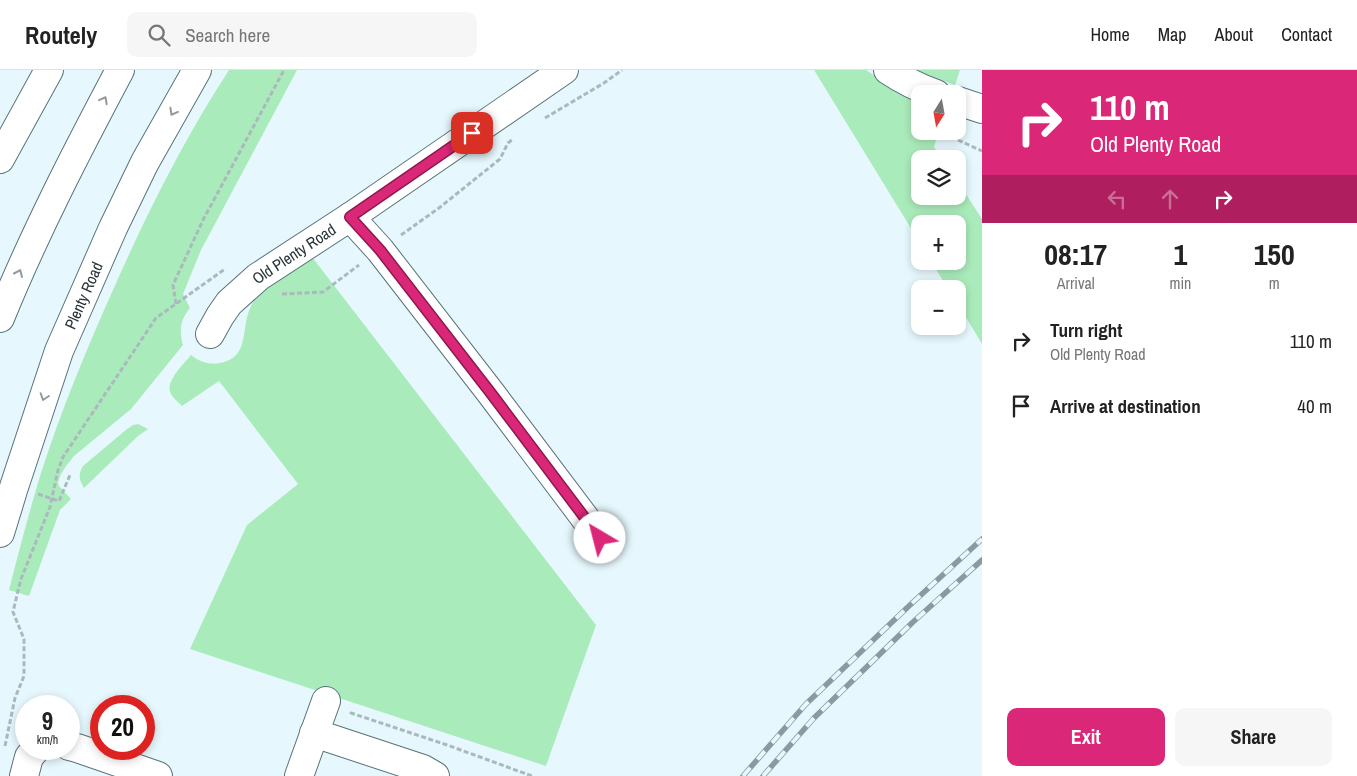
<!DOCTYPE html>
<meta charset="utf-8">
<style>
body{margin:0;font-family:"Archivo Narrow",sans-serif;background:#f6f6f6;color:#222;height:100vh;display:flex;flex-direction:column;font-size:19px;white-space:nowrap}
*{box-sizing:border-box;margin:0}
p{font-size:16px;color:#767676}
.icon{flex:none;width:28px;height:28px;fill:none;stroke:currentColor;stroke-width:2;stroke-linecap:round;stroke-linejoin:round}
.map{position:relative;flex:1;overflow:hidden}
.details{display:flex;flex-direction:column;background:#fff;width:375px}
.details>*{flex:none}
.hud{background:#db2777;color:#fff;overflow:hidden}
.needle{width:32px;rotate:191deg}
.controls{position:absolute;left:911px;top:15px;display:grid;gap:10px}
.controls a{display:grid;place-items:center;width:55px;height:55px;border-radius:10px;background:#fff;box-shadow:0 2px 8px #0003;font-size:25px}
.speed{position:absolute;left:15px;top:625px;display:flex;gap:10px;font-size:25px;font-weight:700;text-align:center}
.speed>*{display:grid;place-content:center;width:65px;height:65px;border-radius:50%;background:#fff;box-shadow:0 2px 8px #0003;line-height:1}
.speed small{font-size:12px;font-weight:400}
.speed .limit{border:8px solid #d22;background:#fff;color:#111}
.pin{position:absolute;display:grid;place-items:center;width:42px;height:42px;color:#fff;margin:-21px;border-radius:10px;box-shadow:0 2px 8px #0006}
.me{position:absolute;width:55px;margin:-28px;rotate:323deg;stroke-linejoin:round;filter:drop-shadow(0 0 4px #0008)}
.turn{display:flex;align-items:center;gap:18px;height:105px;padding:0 25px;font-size:22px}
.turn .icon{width:65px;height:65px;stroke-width:2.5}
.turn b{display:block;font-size:35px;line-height:42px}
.lanes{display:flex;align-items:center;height:48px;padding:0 25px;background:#0003;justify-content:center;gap:25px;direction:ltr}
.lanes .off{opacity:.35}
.eta{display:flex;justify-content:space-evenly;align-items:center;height:85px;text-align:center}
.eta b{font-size:30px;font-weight:700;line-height:35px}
.button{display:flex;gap:10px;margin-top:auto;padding:10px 25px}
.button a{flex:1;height:58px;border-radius:10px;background:#db2777;color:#fff;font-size:20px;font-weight:700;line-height:58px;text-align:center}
.button a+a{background:#f6f6f6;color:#222}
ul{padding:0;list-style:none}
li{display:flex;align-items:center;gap:15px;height:65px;padding:0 25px}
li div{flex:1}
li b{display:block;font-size:19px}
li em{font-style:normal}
header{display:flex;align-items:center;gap:30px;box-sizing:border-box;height:70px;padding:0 25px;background:#fff;border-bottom:1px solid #e0e0e0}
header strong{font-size:24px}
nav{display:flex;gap:28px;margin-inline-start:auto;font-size:18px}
.search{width:350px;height:45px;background:#f6f6f6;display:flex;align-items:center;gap:12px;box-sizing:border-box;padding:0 18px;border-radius:10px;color:#767676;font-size:19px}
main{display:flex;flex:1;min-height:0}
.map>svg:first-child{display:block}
</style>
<header>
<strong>Routely</strong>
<div class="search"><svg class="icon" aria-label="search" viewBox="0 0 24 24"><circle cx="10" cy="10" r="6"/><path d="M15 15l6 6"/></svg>Search here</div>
<nav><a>Home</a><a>Map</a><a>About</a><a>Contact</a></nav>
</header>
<main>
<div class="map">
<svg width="982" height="706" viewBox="0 0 982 706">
<rect width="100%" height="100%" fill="#e6f8fd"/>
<path fill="#aaebbb" d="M229 0H297L201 180 183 224 190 238C180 250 179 261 183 275L131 339 74 386 66 396 60 406 58 413 59 416 71 429 60 440 29 526 9 520C19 481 29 442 41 403 61 341 86 280 113 220 146 145 184 69 229 0Z
M814 0H866L900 22 920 30V61H939L934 77 942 89H920V126H958V112L982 149V274L958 234V219H948L931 191H958V154H920V173Z
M915 0H960L955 15Z
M312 187 596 555 546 696 190 579 247 455 298 414 219 311 182 336C178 332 173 328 171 324 164 312 184 294 191 285 200 292 209 295 220 293 243 289 243 271 246 252 248 242 252 231 259 224 270 211 297 197 312 187Z
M138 354 148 359 138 366 84 418C79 410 78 404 83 396L127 359 133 355Z"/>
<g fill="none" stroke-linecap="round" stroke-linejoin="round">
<defs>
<g id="minor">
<path d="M888 0C903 10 919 18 936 24"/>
<path d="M958 31 982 39"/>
<path d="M0 89 49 0"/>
<path d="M350 147 380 180 490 322 600 468"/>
<path id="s1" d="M210 264 220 246 229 233 258 207 350 147 564 0"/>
<path d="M314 663 423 699 435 706"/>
<path d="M69 676 77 678 158 706"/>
<path d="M24 706 29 687 36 679"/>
<path d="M299 706 326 631"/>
</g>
<g id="highway">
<path d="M0 248C35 162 77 81 120 0"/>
<path id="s2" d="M0 463 14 417 59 281 113 158 145 92 197 0"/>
</g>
</defs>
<use href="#minor" stroke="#57737a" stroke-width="30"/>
<use href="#highway" stroke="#57737a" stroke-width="30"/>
<path stroke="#a9b9bd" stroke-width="3" stroke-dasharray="5 2.5" stroke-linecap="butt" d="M545 48 604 13 622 0
M958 70 982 81
M401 165 439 138 500 89 508 73 513 69
M282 224 323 222 359 195
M176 234 173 215 203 150 284 0
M38 424 59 431 70 405
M351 644V643L447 675 532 706
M5 676 15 628 24 606V569L13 542 17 525 21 509 50 437 58 400 63 387 156 248 225 199"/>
<use href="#minor" stroke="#fff" stroke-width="28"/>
<use href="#highway" stroke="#fff" stroke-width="28"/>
<defs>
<path id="rail" d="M743 706 806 634 910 535 982 469
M763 706 814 648 913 552 982 490"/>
</defs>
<use href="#rail" stroke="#8b9a9e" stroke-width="5.5"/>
<use href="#rail" stroke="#e6f8fd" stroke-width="4" stroke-dasharray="11" stroke-linecap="butt"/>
</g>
<defs><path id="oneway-chevron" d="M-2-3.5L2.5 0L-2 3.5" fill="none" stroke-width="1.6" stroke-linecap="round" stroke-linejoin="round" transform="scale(1.25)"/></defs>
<g stroke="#949a9c">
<use href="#oneway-chevron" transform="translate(104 30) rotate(-62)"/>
<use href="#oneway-chevron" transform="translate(173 42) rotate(119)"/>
<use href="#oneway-chevron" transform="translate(19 203) rotate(-66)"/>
<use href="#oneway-chevron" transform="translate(44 327) rotate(108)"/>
</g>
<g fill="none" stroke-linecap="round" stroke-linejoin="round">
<defs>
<path id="route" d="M472 63 350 147 380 180 490 322 600 468"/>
</defs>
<use href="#route" stroke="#8e194d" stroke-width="12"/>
<use href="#route" stroke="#db2777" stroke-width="9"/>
</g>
<g text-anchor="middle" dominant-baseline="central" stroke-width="4" stroke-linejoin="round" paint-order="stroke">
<g font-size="16" fill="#293538" stroke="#e6f8fd">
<text stroke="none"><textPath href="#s1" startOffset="118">Old Plenty Road</textPath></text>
<text stroke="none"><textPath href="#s2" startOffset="252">Plenty Road</textPath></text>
</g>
</g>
</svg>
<div class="controls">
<a><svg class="needle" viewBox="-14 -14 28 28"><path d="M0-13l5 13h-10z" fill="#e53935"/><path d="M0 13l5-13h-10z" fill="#767676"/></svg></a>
<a><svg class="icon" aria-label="layers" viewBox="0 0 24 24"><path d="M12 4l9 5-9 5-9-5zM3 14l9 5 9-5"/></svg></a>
<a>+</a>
<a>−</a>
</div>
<div class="speed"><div>9<small>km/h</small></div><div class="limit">20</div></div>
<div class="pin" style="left:472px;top:63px;background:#d93025"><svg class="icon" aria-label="arrive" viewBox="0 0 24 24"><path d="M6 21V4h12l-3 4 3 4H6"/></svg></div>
<svg class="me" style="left:600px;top:468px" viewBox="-20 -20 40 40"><circle r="19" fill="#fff"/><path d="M0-13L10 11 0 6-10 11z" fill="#db2777"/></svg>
</div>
<section class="details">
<div class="hud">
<div class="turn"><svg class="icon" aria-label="right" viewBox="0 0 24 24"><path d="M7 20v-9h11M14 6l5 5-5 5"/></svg><div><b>110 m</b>Old Plenty Road</div></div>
<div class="lanes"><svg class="icon off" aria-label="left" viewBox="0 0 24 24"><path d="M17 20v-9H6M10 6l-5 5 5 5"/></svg><svg class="icon off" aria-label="ahead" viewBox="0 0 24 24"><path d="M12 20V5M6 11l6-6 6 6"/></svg><svg class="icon" aria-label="right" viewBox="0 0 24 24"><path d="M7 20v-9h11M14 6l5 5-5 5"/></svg></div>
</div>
<div class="eta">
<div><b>08:17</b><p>Arrival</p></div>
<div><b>1</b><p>min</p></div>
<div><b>150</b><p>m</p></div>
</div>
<ul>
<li><svg class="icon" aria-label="right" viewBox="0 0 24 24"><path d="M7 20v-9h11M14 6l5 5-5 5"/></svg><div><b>Turn right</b><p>Old Plenty Road</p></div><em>110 m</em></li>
<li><svg class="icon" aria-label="arrive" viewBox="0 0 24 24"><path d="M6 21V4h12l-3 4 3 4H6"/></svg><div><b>Arrive at destination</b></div><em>40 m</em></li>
</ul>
<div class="button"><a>Exit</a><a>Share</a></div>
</section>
</main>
